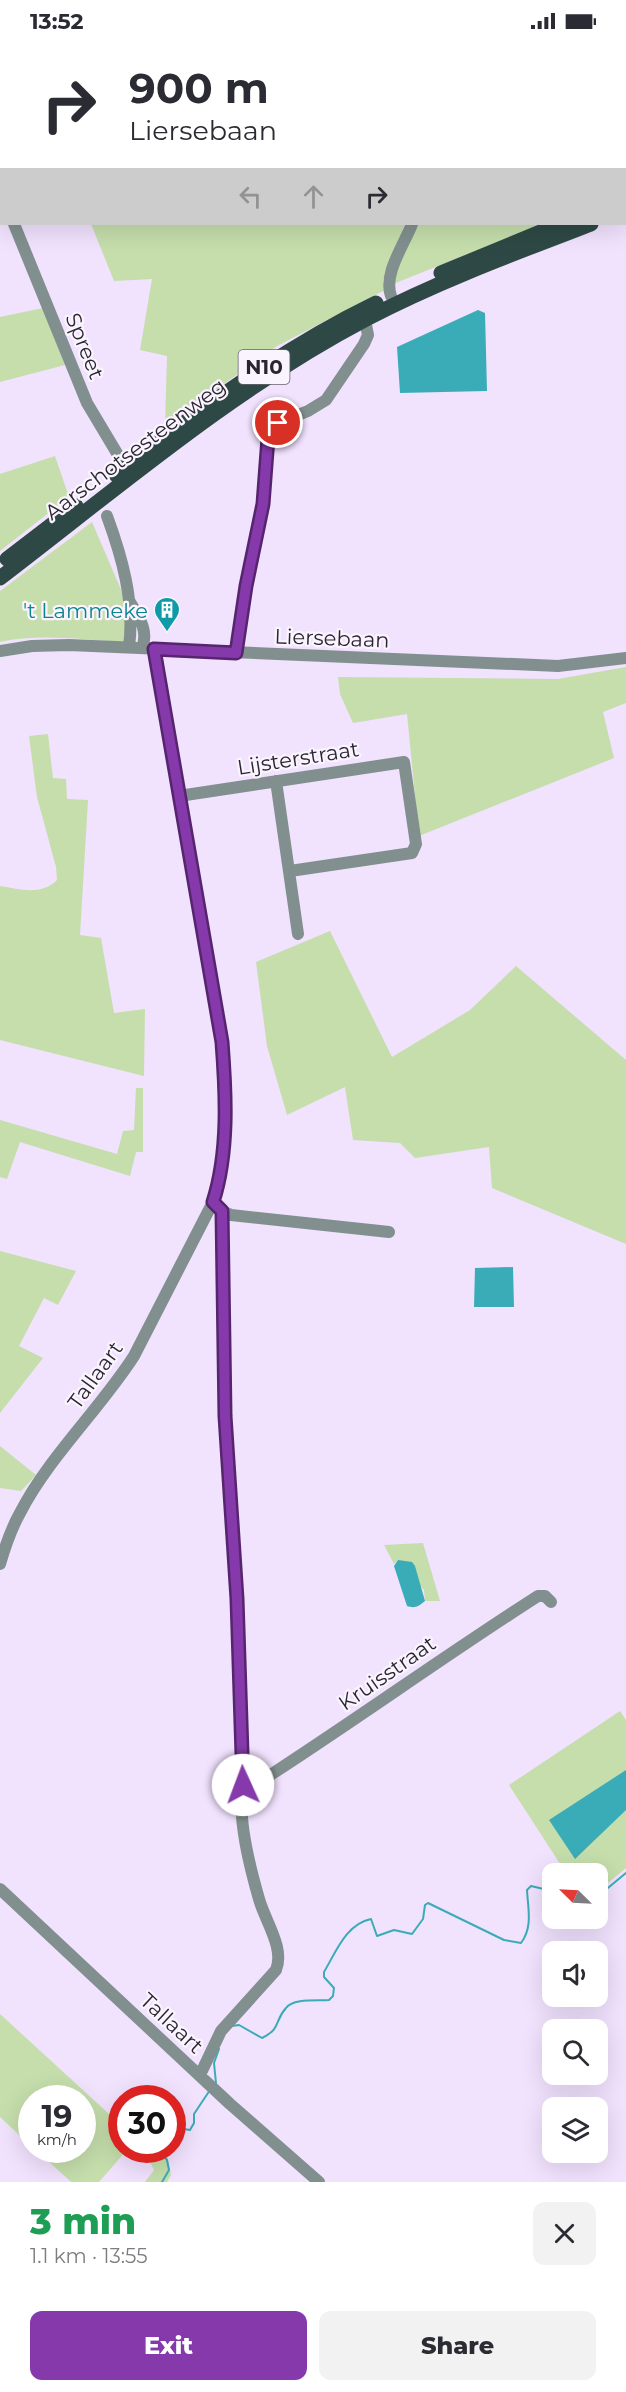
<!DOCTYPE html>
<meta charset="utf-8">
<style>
body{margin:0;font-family:Montserrat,sans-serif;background:#f2f2f3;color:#2b2b33;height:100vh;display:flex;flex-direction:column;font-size:22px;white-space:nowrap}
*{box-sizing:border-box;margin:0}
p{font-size:20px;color:#7c7c81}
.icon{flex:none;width:33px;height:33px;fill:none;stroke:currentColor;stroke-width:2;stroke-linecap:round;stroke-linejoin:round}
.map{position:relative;height:2140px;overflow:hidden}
.side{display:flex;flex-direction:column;background:#fff;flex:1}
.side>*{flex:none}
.banner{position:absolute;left:0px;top:0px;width:627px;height:183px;box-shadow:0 6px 24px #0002;background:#fff;color:#2b2b33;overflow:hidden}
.needle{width:39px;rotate:294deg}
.fabs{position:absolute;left:542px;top:1821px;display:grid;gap:12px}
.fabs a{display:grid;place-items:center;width:66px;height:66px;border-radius:12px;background:#fff;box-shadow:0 6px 24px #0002;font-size:30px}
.speed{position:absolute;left:18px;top:2043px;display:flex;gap:12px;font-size:30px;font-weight:700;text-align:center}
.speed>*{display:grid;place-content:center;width:78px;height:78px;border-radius:50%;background:#fff;box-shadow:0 6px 24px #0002;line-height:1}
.speed small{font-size:15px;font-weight:400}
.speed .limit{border:9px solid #d22;background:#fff;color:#111}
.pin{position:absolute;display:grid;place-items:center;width:51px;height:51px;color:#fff;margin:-26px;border:3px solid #fff;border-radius:50%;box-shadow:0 2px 6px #0007}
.me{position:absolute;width:66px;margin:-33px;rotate:358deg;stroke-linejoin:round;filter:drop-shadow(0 0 4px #0008)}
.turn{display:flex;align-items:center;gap:21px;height:126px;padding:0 30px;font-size:27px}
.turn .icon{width:78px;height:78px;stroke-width:2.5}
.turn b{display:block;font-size:42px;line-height:51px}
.lanes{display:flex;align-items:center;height:57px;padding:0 30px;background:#0003;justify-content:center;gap:30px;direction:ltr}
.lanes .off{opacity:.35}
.round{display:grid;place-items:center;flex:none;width:63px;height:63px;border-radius:12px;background:#f2f2f3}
.overview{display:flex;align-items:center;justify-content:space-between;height:102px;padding:0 30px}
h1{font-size:36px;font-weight:800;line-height:45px;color:#1e9e55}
.button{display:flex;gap:12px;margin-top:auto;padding:12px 30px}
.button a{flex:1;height:69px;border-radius:12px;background:#8539aa;color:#fff;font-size:24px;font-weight:800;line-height:69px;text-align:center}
.button a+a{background:#f2f2f3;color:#2b2b33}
.status{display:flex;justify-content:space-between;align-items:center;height:42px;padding:0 30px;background:#fff;direction:ltr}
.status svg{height:16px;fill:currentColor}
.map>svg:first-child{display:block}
</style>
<div class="status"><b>13:52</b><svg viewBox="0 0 49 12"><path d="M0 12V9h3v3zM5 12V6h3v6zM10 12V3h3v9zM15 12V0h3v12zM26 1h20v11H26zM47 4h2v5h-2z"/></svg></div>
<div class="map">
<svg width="626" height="2140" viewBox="0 0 626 2140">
<rect width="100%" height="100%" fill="#f1e2fe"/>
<path fill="#c5deac" d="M82 0H420V2Z
M427 0H572L427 2Z
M91 182H405L383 238 385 248 277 304 165 384 167 314 140 308 152 237 114 239Z
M416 182H543L393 242 395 229Z
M43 266 65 323 0 340V275Z
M55 414 69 455 0 509V432Z
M92 480 125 557V600C84 598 40 591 0 600V549Z
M626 625V661L603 670 614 716 419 794 407 672 353 681 340 652 338 635 558 637Z
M48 692 53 736 66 737 67 757 88 758 80 893 101 896 114 971 145 967 144 1034 0 998V844C20 847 41 854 57 838L56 825 37 755 29 694Z
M330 889 392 1015 470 968 516 924 626 1018V1202L492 1146 489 1105 415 1116 400 1101 353 1098 345 1045 287 1073 267 1004 256 920Z
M136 1046H143V1110H136L130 1134 20 1100 7 1137 0 1135V1078L117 1112 123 1089 134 1088Z
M0 1209 76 1229 58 1263 44 1256 19 1304 43 1316 0 1371Z
M0 1404 36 1433 21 1449 0 1446Z
M423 1501 440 1559H425L424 1548 398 1518 394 1522 384 1503Z
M620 1669 626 1678V1826L597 1850V1832L566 1831 509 1743Z
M0 1972 121 2083 122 2108H127L99 2140H71L36 2108H82V2056H32L31 2104 0 2075Z
M144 2108H166L171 2133 167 2140H145L154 2128Z"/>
<path fill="#3aacb8" d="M478 268 485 271 487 349 400 351 397 305Z
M513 1225 514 1265H474L475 1226Z
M398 1518 412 1520 415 1524 425 1559C419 1564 415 1567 407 1564L394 1524Z
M626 1728V1768L575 1817 549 1778Z"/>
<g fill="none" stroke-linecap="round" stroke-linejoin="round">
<path stroke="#3aacb8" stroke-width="2" d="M597 1855 626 1831
M232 1984 239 1983 262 1996C282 1986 274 1979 286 1966 293 1956 318 1959 329 1958L333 1954 334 1946 324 1935V1930C336 1910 346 1882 371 1877L377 1894 394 1888 412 1892 423 1877 425 1863 428 1861 504 1898 521 1901C533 1885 528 1867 527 1848L531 1844 552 1849
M216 2041 214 2021 219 2007
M172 2085 190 2088 194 2081V2072L210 2048
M158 2108 167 2118 169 2128 162 2140"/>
<path stroke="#81908e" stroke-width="12" d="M423 2V0
M0 154 2 156
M14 182 87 361 130 433
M391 254C383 232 404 203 412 182
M107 474C122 515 135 560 129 605
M130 560C139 575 149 589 142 606
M155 607 222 1000C226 1052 229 1110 213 1160L222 1169 225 1374 237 1557 243 1743C237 1773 250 1826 259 1857 265 1879 285 1906 276 1928L221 1989 200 2033
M0 609 32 604 69 603 558 624 626 616
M236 611 246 544 263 462 267 404 270 392 278 381 308 369 326 358 364 302 368 293 365 278
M276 739 298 892
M179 754 404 720 416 802 412 811 290 829
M222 1169 231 1173 389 1190
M0 1522C5 1505 11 1487 20 1471 48 1416 100 1367 134 1314L213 1160
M243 1743 262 1738 275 1730C364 1672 449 1611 538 1554H545L551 1560
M0 1847 230 2062 319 2140"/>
<path stroke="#2e4945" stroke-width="15" d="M441 231 560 182
M116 433C198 369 281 307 376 261
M7 517 76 464
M0 536C119 445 233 347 366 277 439 239 515 211 591 182"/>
</g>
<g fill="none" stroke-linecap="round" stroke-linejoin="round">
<defs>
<path id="route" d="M243 1743 237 1557 225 1374 222 1169 213 1160C229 1110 226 1052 222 1000L154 607 236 611 246 544 263 462 268 396 272 387 278 381"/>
</defs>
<use href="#route" stroke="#56256e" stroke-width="15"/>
<use href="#route" stroke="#8539aa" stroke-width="10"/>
</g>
<defs>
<symbol id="building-pin" viewBox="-11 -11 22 30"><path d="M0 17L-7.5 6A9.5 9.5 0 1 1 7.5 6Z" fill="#0f9aa8" stroke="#faf4ff"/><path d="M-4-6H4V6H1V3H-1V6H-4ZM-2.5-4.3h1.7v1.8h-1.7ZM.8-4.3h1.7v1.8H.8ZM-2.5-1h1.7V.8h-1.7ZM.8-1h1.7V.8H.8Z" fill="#fff"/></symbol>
</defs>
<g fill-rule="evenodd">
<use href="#building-pin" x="152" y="553" width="30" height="40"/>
</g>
<g text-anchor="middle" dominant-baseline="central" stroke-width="4.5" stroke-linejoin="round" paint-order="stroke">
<rect fill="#faf4ff" stroke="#69636d" stroke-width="1.5" x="238.5" y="308" width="51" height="34" rx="4.5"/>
<g font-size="20" font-weight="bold" fill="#2b252f">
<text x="264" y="325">N10</text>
</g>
<g font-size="21" fill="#2b252f" stroke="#faf4ff">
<text transform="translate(85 304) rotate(68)">Spreet</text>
<text transform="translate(135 407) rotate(-37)">Aarschotsesteenweg</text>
<text transform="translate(332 596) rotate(2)">Liersebaan</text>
<text transform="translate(298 716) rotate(-9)">Lijsterstraat</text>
<text transform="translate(95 1333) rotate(-54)">Tallaart</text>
<text transform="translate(387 1631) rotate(-35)">Kruisstraat</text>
<text transform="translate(172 1981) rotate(43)">Tallaart</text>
</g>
<g font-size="21" fill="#0d838f" stroke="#faf4ff" text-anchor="end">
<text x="148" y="568">'t Lammeke</text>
</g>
</g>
</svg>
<div class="fabs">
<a><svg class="needle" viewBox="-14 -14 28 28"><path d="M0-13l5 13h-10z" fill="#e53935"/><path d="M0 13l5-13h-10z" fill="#7c7c81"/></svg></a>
<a><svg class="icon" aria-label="sound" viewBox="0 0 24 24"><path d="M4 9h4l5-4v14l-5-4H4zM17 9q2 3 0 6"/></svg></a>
<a><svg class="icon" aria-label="search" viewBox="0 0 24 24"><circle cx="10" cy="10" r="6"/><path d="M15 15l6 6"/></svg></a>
<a><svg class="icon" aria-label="layers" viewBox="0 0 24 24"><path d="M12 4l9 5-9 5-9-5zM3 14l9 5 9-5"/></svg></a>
</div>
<div class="speed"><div>19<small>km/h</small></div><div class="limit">30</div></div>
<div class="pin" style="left:278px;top:381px;background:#d93025"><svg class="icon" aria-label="arrive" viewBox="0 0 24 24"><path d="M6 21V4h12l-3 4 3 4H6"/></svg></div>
<svg class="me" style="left:243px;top:1743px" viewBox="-20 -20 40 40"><circle r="19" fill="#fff"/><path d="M0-13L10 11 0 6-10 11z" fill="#8539aa"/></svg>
<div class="banner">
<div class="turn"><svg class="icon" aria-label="right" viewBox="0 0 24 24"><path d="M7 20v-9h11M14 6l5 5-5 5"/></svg><div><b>900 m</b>Liersebaan</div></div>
<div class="lanes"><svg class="icon off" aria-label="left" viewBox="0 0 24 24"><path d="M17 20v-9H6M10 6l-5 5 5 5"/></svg><svg class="icon off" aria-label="ahead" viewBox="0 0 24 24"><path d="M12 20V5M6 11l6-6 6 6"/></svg><svg class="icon" aria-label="right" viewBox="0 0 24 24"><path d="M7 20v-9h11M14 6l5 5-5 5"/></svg></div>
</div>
</div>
<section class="side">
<div class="overview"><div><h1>3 min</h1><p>1.1 km · 13:55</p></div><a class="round"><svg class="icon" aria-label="close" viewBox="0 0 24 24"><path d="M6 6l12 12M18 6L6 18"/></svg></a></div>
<div class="button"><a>Exit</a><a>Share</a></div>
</section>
